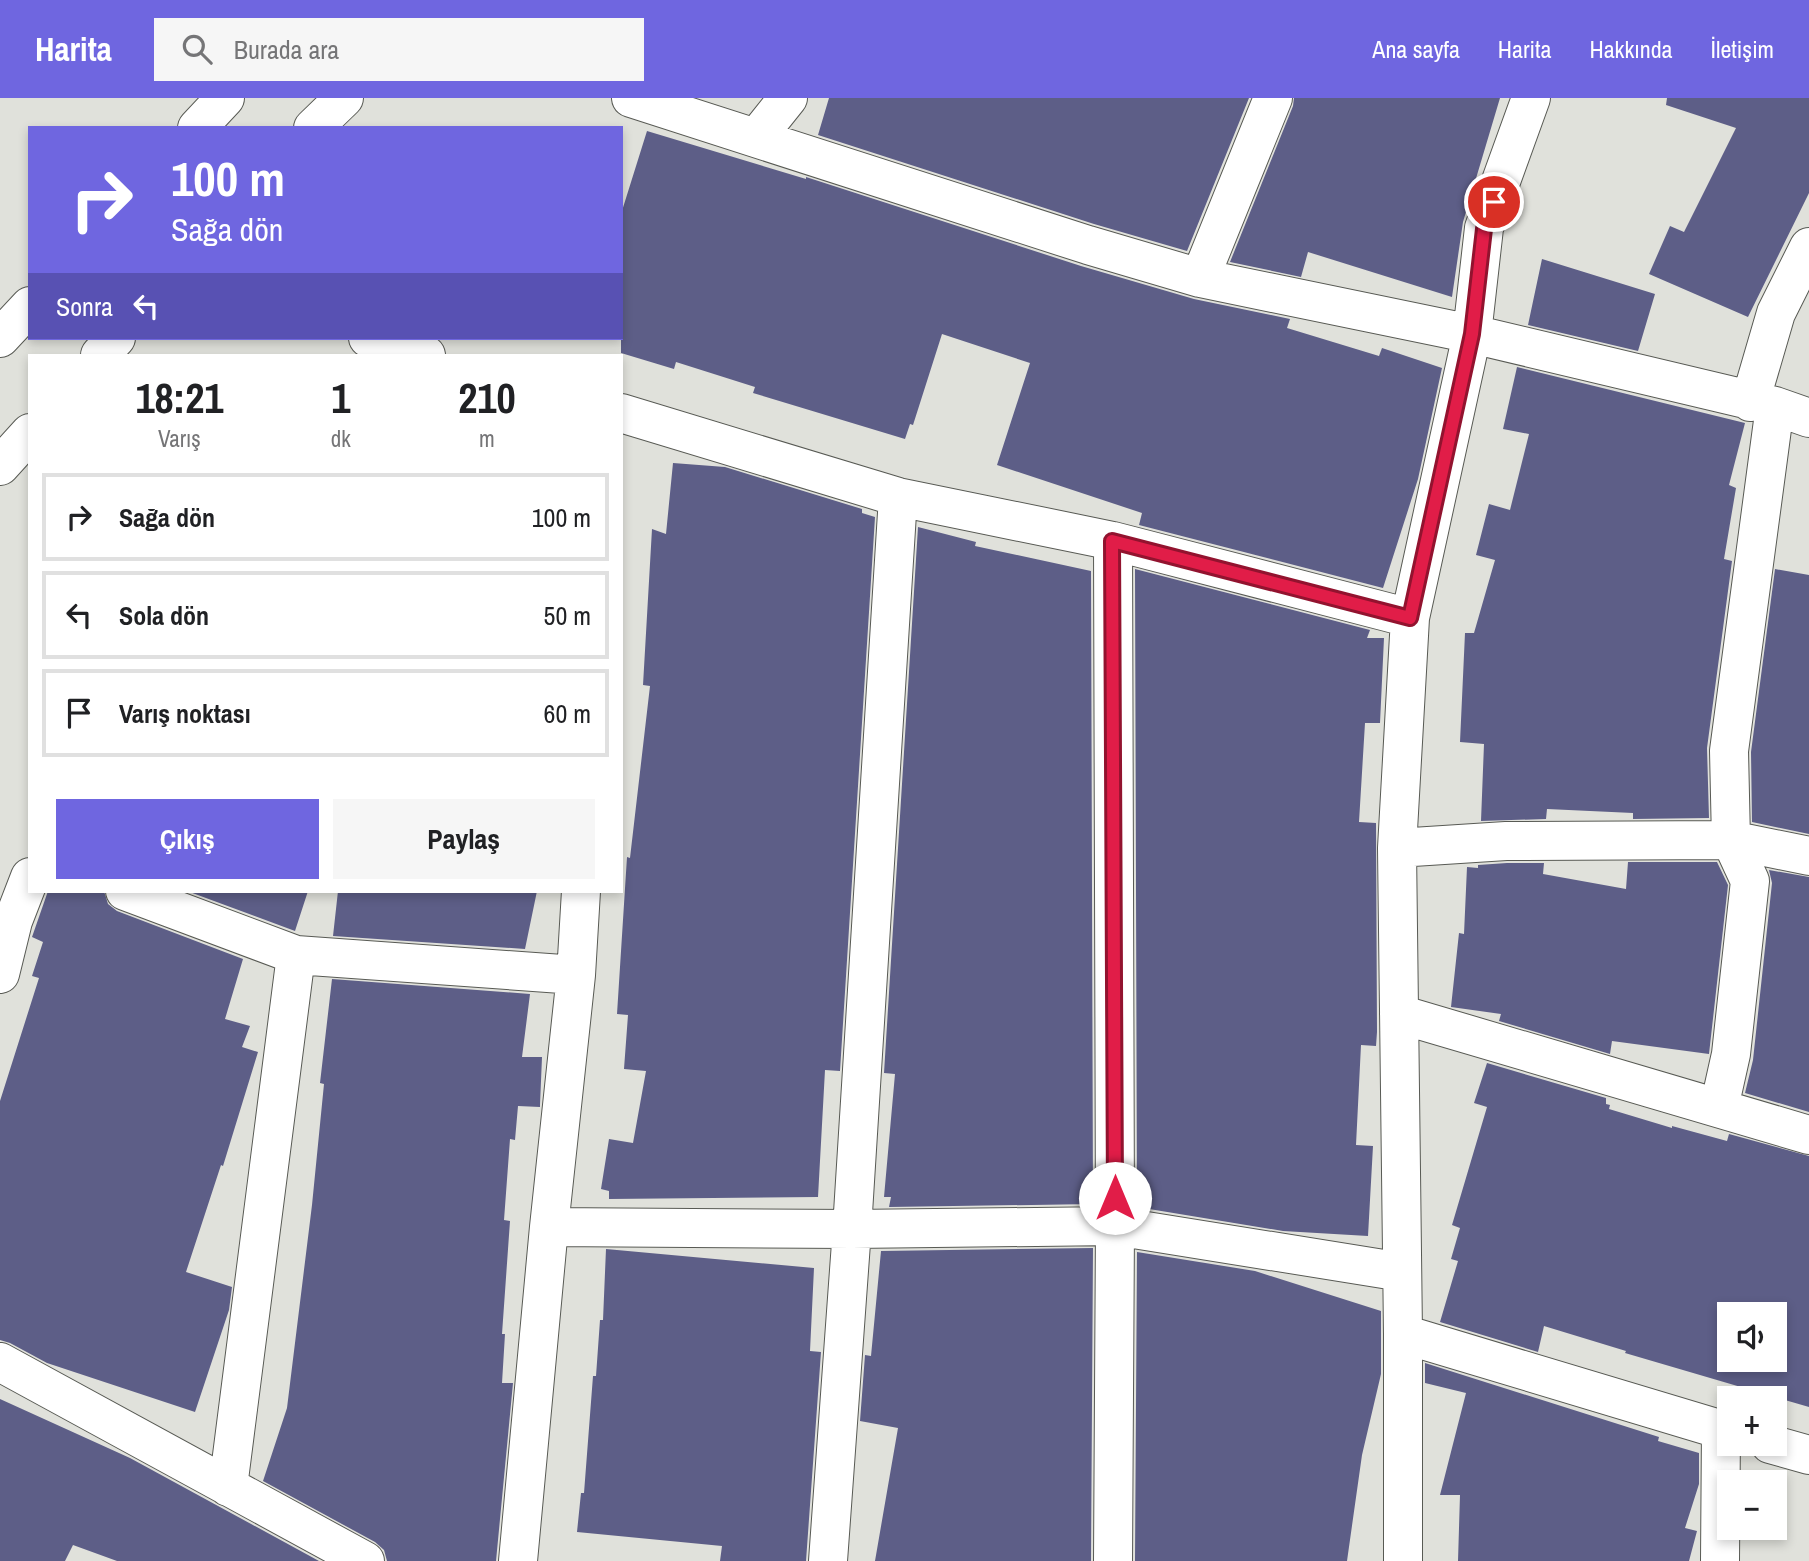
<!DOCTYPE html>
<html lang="tr">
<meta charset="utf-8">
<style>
body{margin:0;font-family:"Archivo Narrow",sans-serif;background:#f6f6f6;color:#202124;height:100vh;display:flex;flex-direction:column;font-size:26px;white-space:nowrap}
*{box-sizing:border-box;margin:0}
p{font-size:23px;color:#757577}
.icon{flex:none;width:38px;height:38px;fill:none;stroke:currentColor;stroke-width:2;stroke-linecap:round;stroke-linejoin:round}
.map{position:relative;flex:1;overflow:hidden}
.sheet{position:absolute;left:28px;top:256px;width:595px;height:539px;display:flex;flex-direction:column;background:#fff;border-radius:0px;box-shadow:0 4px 10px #0003}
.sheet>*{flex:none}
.top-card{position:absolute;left:28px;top:28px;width:595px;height:214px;border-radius:0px;box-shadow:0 4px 10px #0003;background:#6f66e0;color:#fff;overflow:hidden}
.fabs{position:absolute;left:1717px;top:1204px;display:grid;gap:14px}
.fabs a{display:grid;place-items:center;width:70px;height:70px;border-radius:0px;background:#fff;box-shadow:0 4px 10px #0003;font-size:35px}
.pin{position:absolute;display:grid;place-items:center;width:60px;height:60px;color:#fff;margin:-30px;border:4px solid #fff;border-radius:50%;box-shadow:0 2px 7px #0007}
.me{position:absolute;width:77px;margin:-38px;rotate:0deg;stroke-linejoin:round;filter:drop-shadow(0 0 5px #0008)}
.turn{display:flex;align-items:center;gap:24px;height:147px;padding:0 28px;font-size:32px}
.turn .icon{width:91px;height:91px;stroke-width:2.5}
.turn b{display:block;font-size:49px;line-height:60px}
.then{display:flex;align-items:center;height:66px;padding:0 28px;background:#0003;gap:14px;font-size:26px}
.eta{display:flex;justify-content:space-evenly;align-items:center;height:119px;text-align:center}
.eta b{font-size:42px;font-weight:700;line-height:49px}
.cta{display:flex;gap:14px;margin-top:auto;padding:14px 28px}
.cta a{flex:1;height:80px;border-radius:0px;background:#6f66e0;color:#fff;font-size:28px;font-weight:700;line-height:80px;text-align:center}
.cta a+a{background:#f6f6f6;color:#202124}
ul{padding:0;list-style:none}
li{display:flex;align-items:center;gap:21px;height:88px;margin:0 14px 10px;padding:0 14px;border:4px solid #e0e0e0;border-radius:0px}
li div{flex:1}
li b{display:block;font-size:26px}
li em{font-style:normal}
header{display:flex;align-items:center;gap:42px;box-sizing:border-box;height:98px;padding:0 35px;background:#6f66e0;color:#fff}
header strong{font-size:33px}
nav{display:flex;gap:38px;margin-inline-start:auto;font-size:24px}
.search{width:490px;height:63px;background:#f6f6f6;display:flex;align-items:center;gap:18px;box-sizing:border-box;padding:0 24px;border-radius:0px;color:#757577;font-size:26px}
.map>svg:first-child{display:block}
</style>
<header>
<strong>Harita</strong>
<div class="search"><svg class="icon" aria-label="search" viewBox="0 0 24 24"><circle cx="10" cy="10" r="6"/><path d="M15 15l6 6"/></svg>Burada ara</div>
<nav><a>Ana sayfa</a><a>Harita</a><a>Hakkında</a><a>İletişim</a></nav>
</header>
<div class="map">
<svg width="1809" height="1463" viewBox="0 0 1809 1463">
<rect width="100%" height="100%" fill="#e0e1db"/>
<path fill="#5d5e87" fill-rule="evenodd" d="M829 0H1249L1187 153 1094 126 818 37Z
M1294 0H1500L1463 124 1452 199 1308 154 1301 179 1230 164 1293 8Z
M1667 0H1809V95L1748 219 1649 176 1670 128 1684 134 1736 30 1666 7Z
M647 33 806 81V79L1081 168 1194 201 1290 221 1287 230 1379 258 1382 250 1442 270 1418 381 1383 490 1139 427 1142 415 997 367 1030 265 942 236 913 327 910 326 905 341 753 295 755 289 676 264 674 271 621 255V116Z
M1542 161 1655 196 1638 253 1528 227Z
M1517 269 1745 325 1729 387 1736 390 1724 461 1732 463 1707 650 1709 720 1633 721V715L1547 711 1546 721 1481 723 1484 646 1460 644 1465 535H1474L1495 462 1476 457 1489 406 1510 412 1529 336 1503 331Z
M673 365 725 369 862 411V415L875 419 840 973 825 972 818 1099 609 1101V1093L601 1091 609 1041 633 1045 646 973 624 971 628 917 617 916 627 759 630 760 650 588 643 587 652 431 666 436Z
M918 429 976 444 975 448 1091 473 1093 1106 889 1109 891 1099H884L895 976 884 975Z
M1135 471 1370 532 1367 540H1384L1380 625H1365L1359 724 1376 725 1377 934 1376 948 1361 947 1356 1047 1373 1048 1368 1138 1283 1133 1137 1109Z
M1775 471 1809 477V736L1752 724 1751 654Z
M1628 764H1717L1728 787 1709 956 1612 943 1610 956 1499 923 1501 916 1451 909 1459 835 1464 836 1467 769 1478 770V767L1507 765H1544L1543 776 1626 791Z
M1769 772 1809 779V1014L1745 995 1753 962 1772 785Z
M48 793H104L108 806 117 813 243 861 225 921 250 928 242 949 258 954 223 1068 221 1067 186 1174 232 1189 229 1212 195 1314 47 1265 10 1245 0 1242V1003L39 880 32 878 43 844 32 839Z
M187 793H308L295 833Z
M338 793H537L525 851 333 838Z
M332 881 530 896 522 959H542L540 1007V1009L518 1008 515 1042 510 1041 504 1122 510 1123 502 1236H505L502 1285H513L496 1463H387L384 1452 375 1444 263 1383 287 1310 312 1107 324 986 320 985Z
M1487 965 1606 1000V1006L1610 1007 1609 1011 1672 1030V1028L1727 1043 1729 1036 1809 1058V1309L1625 1255 1626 1253 1544 1228 1538 1254 1440 1224 1458 1163 1451 1161 1460 1130 1452 1127 1487 1009 1474 1005ZM1729 1216H1774V1262H1729Z
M1093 1150 1091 1463H875L898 1330 860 1323 865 1257 871 1258 881 1153Z
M606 1151 814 1170 810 1253 821 1254 806 1463H720L722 1448 577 1434 581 1395H584L593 1278H596L600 1222H603Z
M1137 1154 1255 1173 1381 1213V1276L1362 1357 1347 1463H1135Z
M1425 1265 1659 1339 1658 1343 1699 1355V1386L1685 1430 1697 1433 1689 1463H1458L1460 1397H1440L1466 1295 1425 1285Z
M0 1301 130 1360 319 1463H117L73 1447 65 1463H0Z"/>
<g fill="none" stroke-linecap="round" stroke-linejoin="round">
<defs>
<path id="minor" d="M631 0 1088 147 1200 180 1472 236 1775 308 1809 320
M756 40 788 0
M1200 180 1273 0
M368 240 426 257
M1750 304 1776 215 1809 149
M621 315 898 399 1113 443 1410 520 1397 750 1403 1236V1463
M1113 443 1115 1128 1113 1463
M1410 520 1472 236 1484 130 1531 0
M1397 750 1506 743 1731 742 1809 758
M125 793 296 857 576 877
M0 876 13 823 30 779
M1399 916 1809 1037
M1719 1010 1731 956 1750 783 1731 742 1729 653 1775 308
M549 1129 852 1131 1115 1128 1402 1174
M1403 1236 1729 1334
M0 1264 365 1463
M1770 1346 1809 1357
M228 1389 296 857
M518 1463 549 1129 576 877 581 793
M828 1463 852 1131 898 399
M1720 1463 1721 1331"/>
<path id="major" d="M197 30 225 0
M313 30 344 0
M0 240 30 208
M100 257 116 240
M0 368 30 335"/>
</defs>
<use href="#minor" stroke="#585a54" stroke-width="40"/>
<use href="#major" stroke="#585a54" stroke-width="40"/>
<use href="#minor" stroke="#fff" stroke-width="38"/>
<use href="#major" stroke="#fff" stroke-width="38"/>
</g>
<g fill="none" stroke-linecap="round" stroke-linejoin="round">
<defs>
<path id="route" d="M1115 1100 1112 443 1410 520 1472 236 1484 131 1494 104"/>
</defs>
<use href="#route" stroke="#92132f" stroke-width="18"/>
<use href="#route" stroke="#e11d48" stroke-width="12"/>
</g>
</svg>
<div class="fabs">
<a><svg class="icon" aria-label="sound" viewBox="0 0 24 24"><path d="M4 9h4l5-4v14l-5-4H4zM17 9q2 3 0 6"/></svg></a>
<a>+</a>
<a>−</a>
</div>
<div class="pin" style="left:1494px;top:104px;background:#d93025"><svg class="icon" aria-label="arrive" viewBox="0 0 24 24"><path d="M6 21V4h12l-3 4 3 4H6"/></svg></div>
<svg class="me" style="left:1115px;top:1100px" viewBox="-20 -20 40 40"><circle r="19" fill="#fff"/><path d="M0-13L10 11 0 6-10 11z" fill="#e11d48"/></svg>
<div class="top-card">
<div class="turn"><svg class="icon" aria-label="right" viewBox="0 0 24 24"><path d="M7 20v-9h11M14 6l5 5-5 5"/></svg><div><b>100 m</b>Sağa dön</div></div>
<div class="then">Sonra<svg class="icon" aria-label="left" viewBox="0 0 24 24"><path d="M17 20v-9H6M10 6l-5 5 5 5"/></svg></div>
</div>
<section class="sheet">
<div class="eta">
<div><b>18:21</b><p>Varış</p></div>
<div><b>1</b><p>dk</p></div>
<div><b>210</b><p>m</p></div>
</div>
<ul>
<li><svg class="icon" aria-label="right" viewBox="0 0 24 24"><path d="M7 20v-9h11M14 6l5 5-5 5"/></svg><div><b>Sağa dön</b></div><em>100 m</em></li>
<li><svg class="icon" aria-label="left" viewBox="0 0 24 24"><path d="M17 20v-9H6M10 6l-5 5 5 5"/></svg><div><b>Sola dön</b></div><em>50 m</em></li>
<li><svg class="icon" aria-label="arrive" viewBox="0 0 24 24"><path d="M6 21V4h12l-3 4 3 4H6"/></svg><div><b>Varış noktası</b></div><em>60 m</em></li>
</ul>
<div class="cta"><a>Çıkış</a><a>Paylaş</a></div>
</section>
</div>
